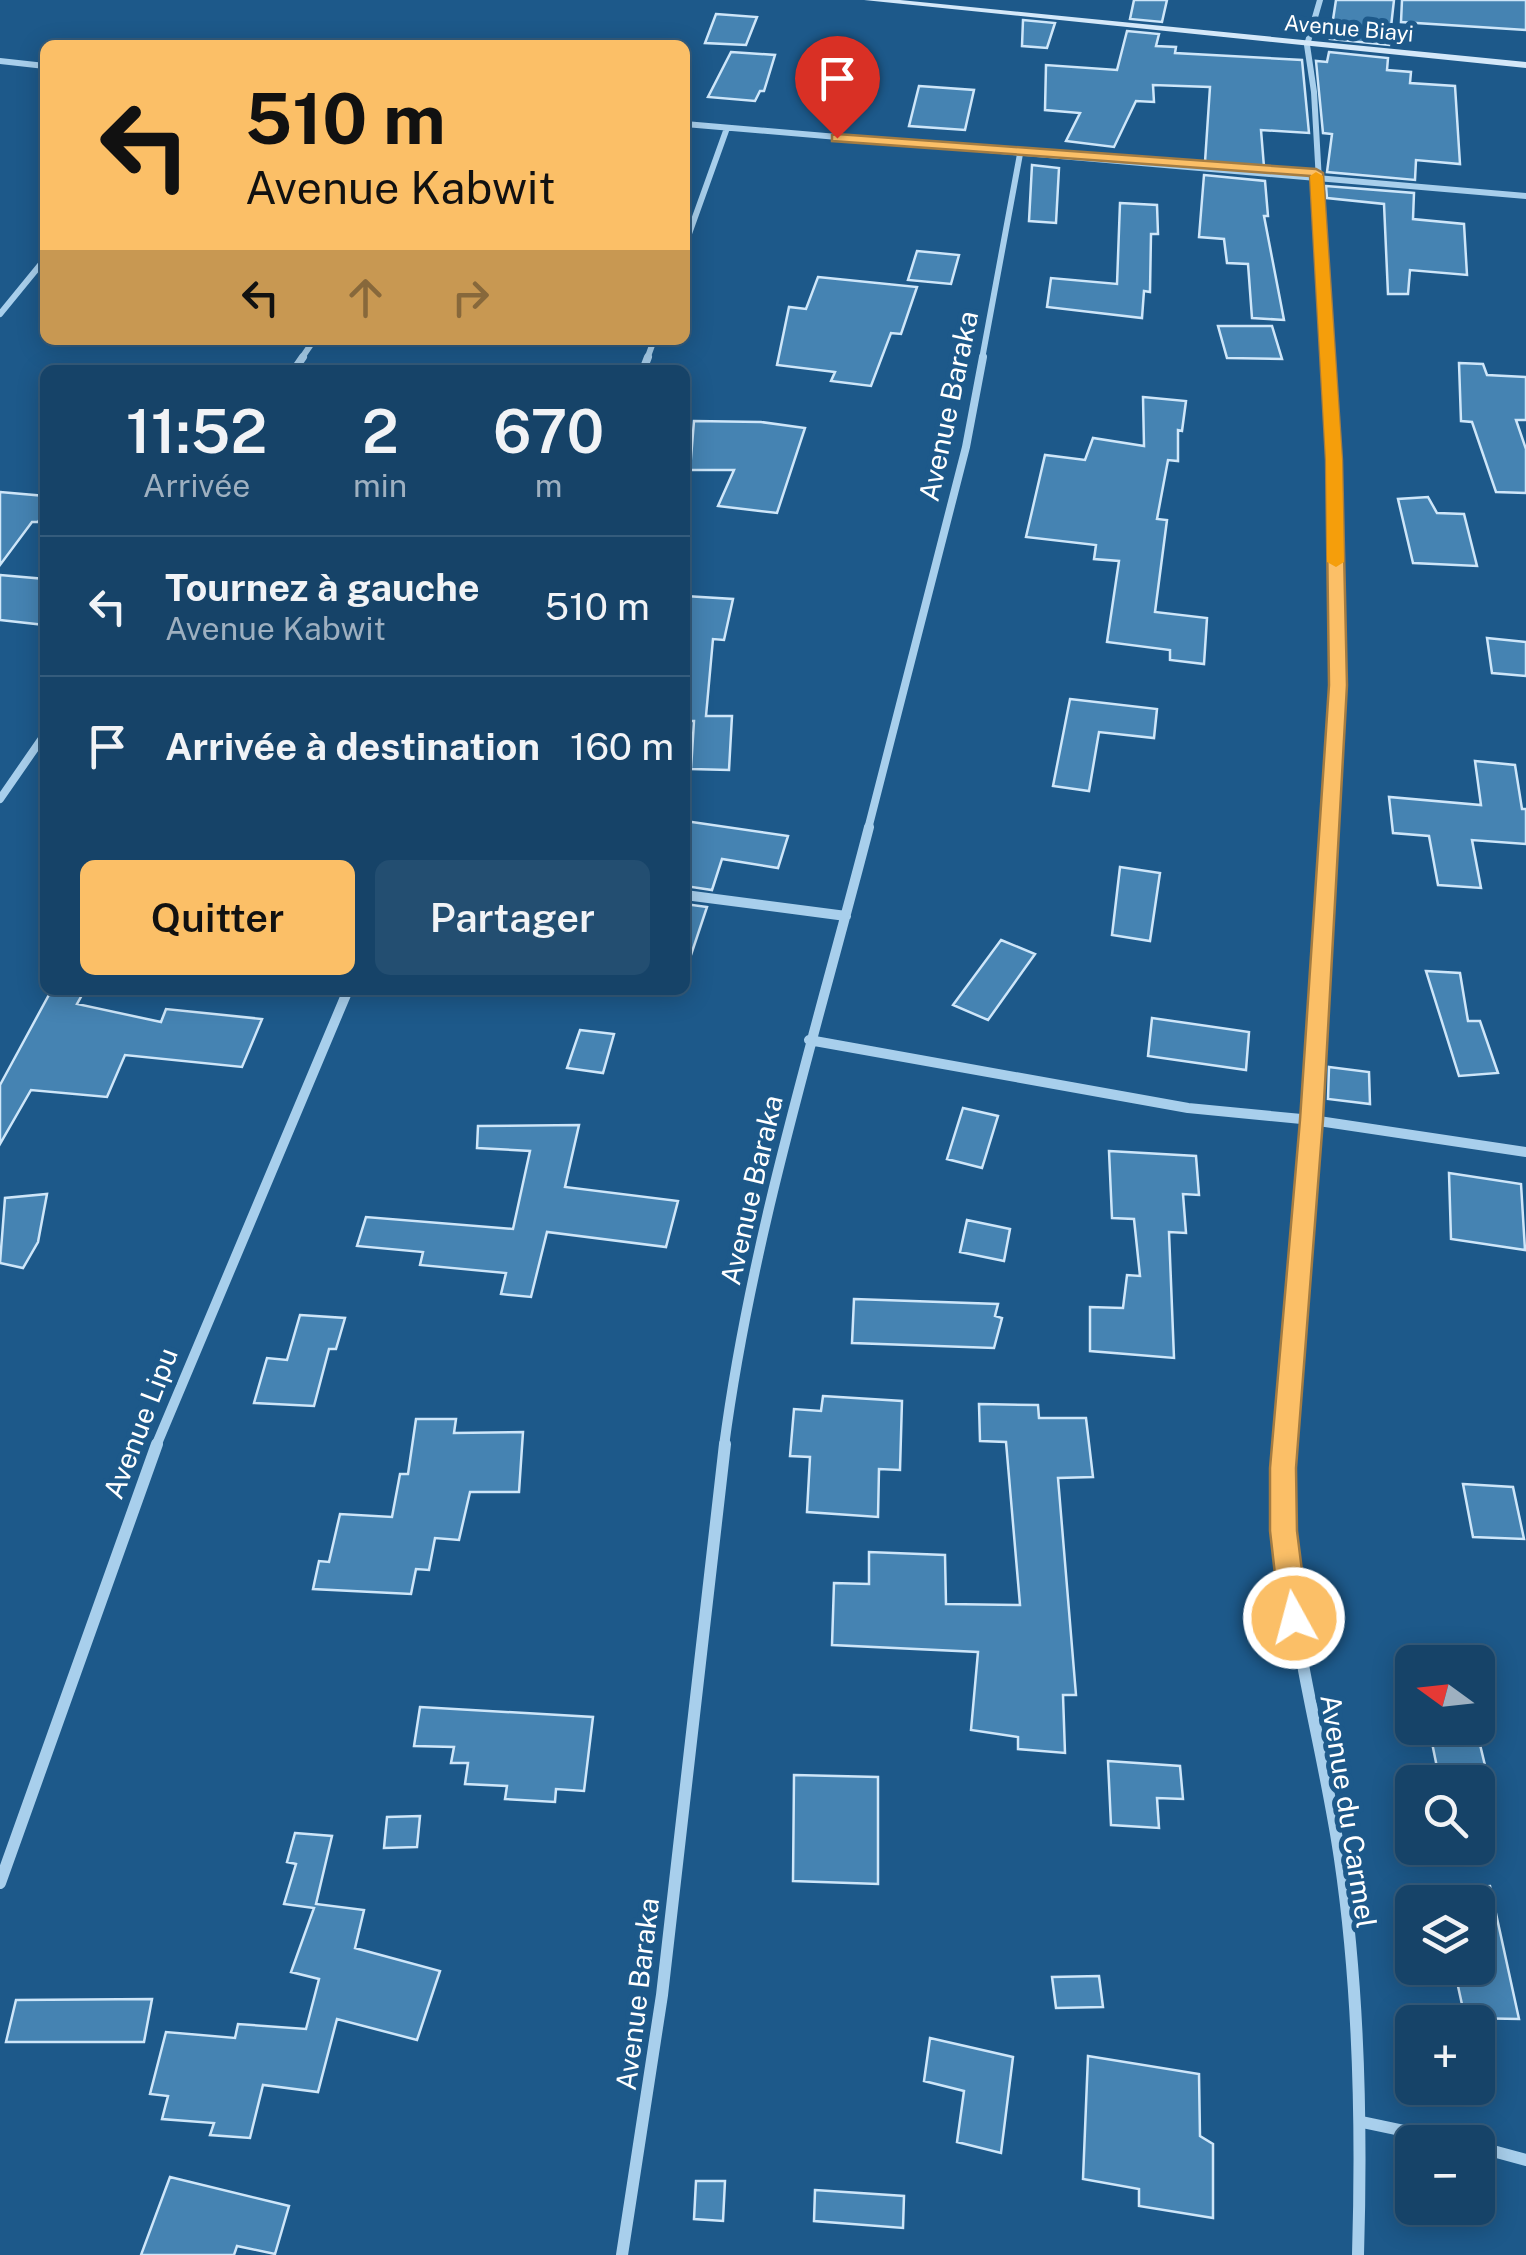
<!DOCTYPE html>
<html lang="fr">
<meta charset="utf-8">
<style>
body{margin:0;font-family:"Public Sans",sans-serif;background:#234e71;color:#f1f3f6;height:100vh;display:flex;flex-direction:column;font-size:38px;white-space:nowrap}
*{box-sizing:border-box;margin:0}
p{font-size:32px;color:#9eb0c0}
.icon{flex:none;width:55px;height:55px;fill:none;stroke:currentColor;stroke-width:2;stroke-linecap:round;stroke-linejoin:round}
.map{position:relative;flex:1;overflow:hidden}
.drawer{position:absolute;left:40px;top:365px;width:650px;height:630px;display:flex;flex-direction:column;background:#164368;border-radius:15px;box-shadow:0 5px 25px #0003,0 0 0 2px #355c7c}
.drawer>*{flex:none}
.guide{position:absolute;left:40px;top:40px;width:650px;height:305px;border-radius:15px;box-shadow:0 5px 25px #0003,0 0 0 2px #355c7c;background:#fbbf67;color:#111;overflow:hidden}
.needle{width:65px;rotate:285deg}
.fabs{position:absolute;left:1395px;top:1645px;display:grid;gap:20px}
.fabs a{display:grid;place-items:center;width:100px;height:100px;border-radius:15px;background:#164368;box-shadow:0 5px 25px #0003,0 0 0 2px #355c7c;font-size:50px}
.pin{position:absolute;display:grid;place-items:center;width:85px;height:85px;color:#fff;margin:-102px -42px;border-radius:50% 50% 50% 0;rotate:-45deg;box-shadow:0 0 10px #0007}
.pin .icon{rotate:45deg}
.me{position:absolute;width:110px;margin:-55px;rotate:353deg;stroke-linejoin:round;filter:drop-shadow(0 0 8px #0008)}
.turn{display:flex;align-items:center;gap:35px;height:210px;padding:0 40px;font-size:45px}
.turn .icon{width:130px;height:130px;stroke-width:2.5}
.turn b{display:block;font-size:70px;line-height:85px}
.lanes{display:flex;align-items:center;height:95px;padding:0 40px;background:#0003;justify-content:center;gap:50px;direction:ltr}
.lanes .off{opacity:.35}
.eta{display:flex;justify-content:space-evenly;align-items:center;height:170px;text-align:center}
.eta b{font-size:60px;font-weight:600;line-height:70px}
.primary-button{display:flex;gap:20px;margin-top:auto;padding:20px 40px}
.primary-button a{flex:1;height:115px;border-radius:15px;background:#fbbf67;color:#111;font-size:40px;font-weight:600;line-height:115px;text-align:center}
.primary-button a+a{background:#234e71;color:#f1f3f6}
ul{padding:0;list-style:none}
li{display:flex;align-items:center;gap:30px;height:140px;padding:0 40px;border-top:2px solid #355c7c}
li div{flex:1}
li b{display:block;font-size:38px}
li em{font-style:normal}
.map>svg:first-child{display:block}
</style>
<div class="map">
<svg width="1526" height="2255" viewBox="0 0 1526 2255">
<rect width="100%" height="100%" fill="#1d598a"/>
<path fill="#4583b2" stroke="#cee6f9" stroke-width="2.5" d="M1134 0H1167L1162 22 1130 19Z
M1336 0H1394L1389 45 1330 39Z
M1402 0H1526V30L1401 22Z
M716 14 757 17 746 45 705 43Z
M1023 20 1055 23 1047 48 1022 46Z
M1127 31 1159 34 1156 46 1176 47 1175 53 1302 60 1309 133 1261 130 1264 167 1205 162 1210 87 1153 85 1154 102 1136 101 1114 147 1066 141 1080 113 1045 110 1046 65 1117 70Z
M731 52 775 55 764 91H760L755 101 708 97Z
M1329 52 1388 58 1387 70 1411 72 1410 83 1455 86 1460 164 1416 160 1415 180 1327 172 1332 134 1323 133 1316 61 1327 62Z
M919 86 974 90 965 130 909 126Z
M1032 165 1059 168 1056 223 1029 221Z
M1204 175 1265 181 1268 216H1264L1284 320 1252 318 1248 264 1227 263 1224 239 1199 237Z
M1326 186 1414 193 1413 219 1464 224 1467 275 1410 270 1408 294H1388L1384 204 1327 198Z
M1120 203 1157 205 1158 234H1151L1150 292 1144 291 1142 318 1047 307 1051 278 1117 284Z
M917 251 959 255 951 284 908 280Z
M818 277 917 287 901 334 891 333 871 386 831 381 835 372 777 365 789 307 806 309Z
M1218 326H1272L1282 359 1227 358Z
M1459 363 1483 364 1487 375 1526 377V420H1516L1526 449V493L1496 492 1472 422 1461 421Z
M1143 397 1186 401 1182 431 1178 430V461L1168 460 1157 519 1167 520 1155 612 1207 618 1204 664 1170 660V650L1107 642 1119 561 1094 559 1096 545 1026 537 1045 455 1085 460 1093 438 1144 446Z
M694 421 761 422 805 428 777 513 718 506 734 470H690Z
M0 492 45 496V511L38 522H32L0 565Z
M1428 497 1437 513 1464 514 1477 566 1413 563 1398 499Z
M0 575 45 579V625L0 620Z
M685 596 733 599 724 640 713 639 706 716H732L729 770 691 769 694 721H685Z
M1487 638 1526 642V676L1492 673Z
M1070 699 1157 709 1154 738 1099 732 1089 791 1053 786Z
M1475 761 1515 765 1522 809H1526V844L1472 840 1481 888 1438 885 1429 836 1393 833 1389 797 1481 805Z
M685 821 788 836 778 868 722 859 712 890 685 886Z
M1120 867 1160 873 1150 941 1112 935Z
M685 904 707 907 691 955H685Z
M1001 940 1035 954 988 1020 953 1005Z
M1426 971 1460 973 1468 1021H1480L1498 1073 1459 1076Z
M51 991 82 995 77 1004 161 1022 166 1009 262 1019 242 1067 125 1055 107 1097 31 1090 0 1144V1085Z
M1152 1018 1249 1032 1246 1070 1148 1056Z
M580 1030 614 1034 603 1073 567 1068Z
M1329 1067 1369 1072 1370 1104 1328 1099Z
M963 1108 998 1116 982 1168 947 1159Z
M579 1125 565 1187 678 1201 666 1247 547 1232 531 1297 501 1294 506 1273 420 1265 423 1252 357 1246 366 1217 513 1229 530 1151 477 1148 478 1126Z
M1109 1151 1196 1156 1199 1195 1183 1194 1186 1233 1169 1232 1174 1358 1090 1351V1307L1123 1308 1127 1275 1140 1276 1134 1219 1112 1218Z
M1449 1173 1521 1184 1525 1250 1451 1239Z
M47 1194 38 1242 23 1268 0 1263 5 1198Z
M967 1220 1010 1229 1004 1261 960 1252Z
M854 1299 998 1304 995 1316 1002 1318 994 1348 852 1343Z
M300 1315 345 1318 336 1349H329L314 1406 254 1403 267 1358 287 1360Z
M823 1396 902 1401 900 1470 879 1469 878 1517 807 1512 810 1457 790 1456 794 1409 821 1411Z
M979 1404 1038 1405 1039 1418H1086L1093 1477 1058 1478 1076 1695H1063L1065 1753 1018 1749V1737L971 1730 978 1652 832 1645 834 1583 869 1584V1552L945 1555 946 1604 1020 1605 1006 1442 980 1441Z
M416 1419H456L454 1433 523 1432 519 1492H470L459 1540 435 1538 429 1570 416 1569 411 1594 313 1589 319 1561 329 1562 340 1514 392 1517 400 1474H408Z
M1463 1484 1513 1487 1524 1539 1473 1537Z
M420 1707 593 1717 584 1791 556 1789 555 1802 505 1799 507 1786 465 1784 468 1763H451L454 1747 414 1746Z
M1429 1728H1476L1489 1782H1440Z
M1108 1761 1180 1766 1183 1799 1157 1798 1159 1828 1111 1825Z
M794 1775 878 1777V1884L793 1881Z
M420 1816 417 1847 384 1848 387 1817Z
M295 1833 332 1836 316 1904 364 1910 355 1948 440 1971 417 2040 337 2019 318 2092 263 2085 250 2138 210 2135 214 2123 162 2119 168 2096 150 2094 166 2032 235 2038 238 2024 306 2029 319 1979 291 1972 314 1908 284 1904 296 1864 287 1862Z
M1490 1886 1519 2019 1465 2018 1454 1968H1478V1887Z
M1099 1976 1103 2007 1056 2008 1052 1977Z
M152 1999 144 2042H6L16 2000Z
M930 2038 1013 2057 1001 2153 957 2142 964 2091 924 2081Z
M1088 2056 1199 2074 1200 2136 1213 2144V2218L1139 2206V2189L1083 2179Z
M170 2177 289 2206 275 2254 237 2246 234 2255H141Z
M696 2181H725L723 2221 694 2219Z
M815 2190 904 2196 903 2228 814 2221Z"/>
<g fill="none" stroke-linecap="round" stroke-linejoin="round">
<path stroke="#a8cfec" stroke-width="6" d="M1320 0 1307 45 1314 92 1329 359
M0 61 45 66
M685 124 1526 196
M685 245 727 128
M0 314 45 259
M301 359 314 340
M647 359 654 340
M982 359 1020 154"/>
<path stroke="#a8cfec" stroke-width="8" d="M1328 357 1338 685 1329 829
M294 370 303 357
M643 370 648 357
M0 799 45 734
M868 829 966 447 983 357"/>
<path stroke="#a8cfec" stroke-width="10" d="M685 895 846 916
M809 1040 1188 1108 1312 1120 1526 1152
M156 1446 348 990
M724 1446C752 1235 816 1032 869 827
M1285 1446 1312 1120 1330 827"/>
<path stroke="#a8cfec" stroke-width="12" d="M1285 1444C1273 1585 1320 1721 1340 1859 1359 1988 1362 2125 1358 2255
M0 1883 157 1444
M1362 2122 1457 2142
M1478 2147 1526 2160
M622 2255 662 1995 725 1444"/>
<path fill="#d4e8f9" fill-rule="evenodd" d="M864 0H900L1526 62V68Z"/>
</g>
<path fill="#fbbf67" stroke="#a37c43" stroke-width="2.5" d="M837 134 1316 169 1323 173 1342 460 1347 685 1323 1120 1296 1468 1297 1531 1308 1618 1304 1628 1294 1631 1284 1628 1280 1618 1270 1531V1468L1300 1120 1329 685 1326 460 1310 176 832 141V135Z"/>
<path fill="#f59e0b" d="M1316 172 1323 176 1342 460 1344 562 1336 567 1327 562 1326 460 1310 176Z"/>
<g text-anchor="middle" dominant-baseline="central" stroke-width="10" stroke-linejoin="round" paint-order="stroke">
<g font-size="22" fill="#fff" stroke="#1d598a">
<text transform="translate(1349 28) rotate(5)">Avenue Biayi</text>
</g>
<g font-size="28" fill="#fff" stroke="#1d598a">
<text transform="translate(948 406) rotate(-78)">Avenue Baraka</text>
<text transform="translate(751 1190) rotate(-77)">Avenue Baraka</text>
<text transform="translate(140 1423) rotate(-69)">Avenue Lipu</text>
<text transform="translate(1349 1811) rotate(81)">Avenue du Carmel</text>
<text transform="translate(637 1994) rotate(-83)">Avenue Baraka</text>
</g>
</g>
</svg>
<div class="fabs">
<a><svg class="needle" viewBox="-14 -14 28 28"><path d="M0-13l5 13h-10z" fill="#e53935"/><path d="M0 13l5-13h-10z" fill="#9eb0c0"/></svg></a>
<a><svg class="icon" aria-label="search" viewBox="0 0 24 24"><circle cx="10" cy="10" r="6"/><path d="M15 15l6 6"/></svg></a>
<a><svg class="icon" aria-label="layers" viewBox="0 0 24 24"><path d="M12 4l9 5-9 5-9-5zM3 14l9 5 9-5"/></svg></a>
<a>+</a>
<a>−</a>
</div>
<div class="pin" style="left:837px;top:138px;background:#d93025"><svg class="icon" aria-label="arrive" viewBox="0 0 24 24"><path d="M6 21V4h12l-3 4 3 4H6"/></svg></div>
<svg class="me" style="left:1294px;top:1618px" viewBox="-20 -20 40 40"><circle r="17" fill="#fbbf67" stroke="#fff" stroke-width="3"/><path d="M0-11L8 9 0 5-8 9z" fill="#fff"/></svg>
<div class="guide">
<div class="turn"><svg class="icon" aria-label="left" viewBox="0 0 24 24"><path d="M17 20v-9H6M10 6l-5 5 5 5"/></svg><div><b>510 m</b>Avenue Kabwit</div></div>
<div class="lanes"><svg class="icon" aria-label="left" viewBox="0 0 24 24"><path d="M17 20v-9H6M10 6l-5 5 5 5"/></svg><svg class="icon off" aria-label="ahead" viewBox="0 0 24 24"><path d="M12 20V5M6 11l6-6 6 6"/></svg><svg class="icon off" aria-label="right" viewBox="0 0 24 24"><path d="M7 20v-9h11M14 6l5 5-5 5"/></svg></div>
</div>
<section class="drawer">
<div class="eta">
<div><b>11:52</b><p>Arrivée</p></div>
<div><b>2</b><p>min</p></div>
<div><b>670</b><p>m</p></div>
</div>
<ul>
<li><svg class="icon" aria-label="left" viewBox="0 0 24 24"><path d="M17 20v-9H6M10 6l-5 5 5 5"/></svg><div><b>Tournez à gauche</b><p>Avenue Kabwit</p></div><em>510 m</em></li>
<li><svg class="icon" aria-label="arrive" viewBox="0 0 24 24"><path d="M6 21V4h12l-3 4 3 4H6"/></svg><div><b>Arrivée à destination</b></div><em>160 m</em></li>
</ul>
<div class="primary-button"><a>Quitter</a><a>Partager</a></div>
</section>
</div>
